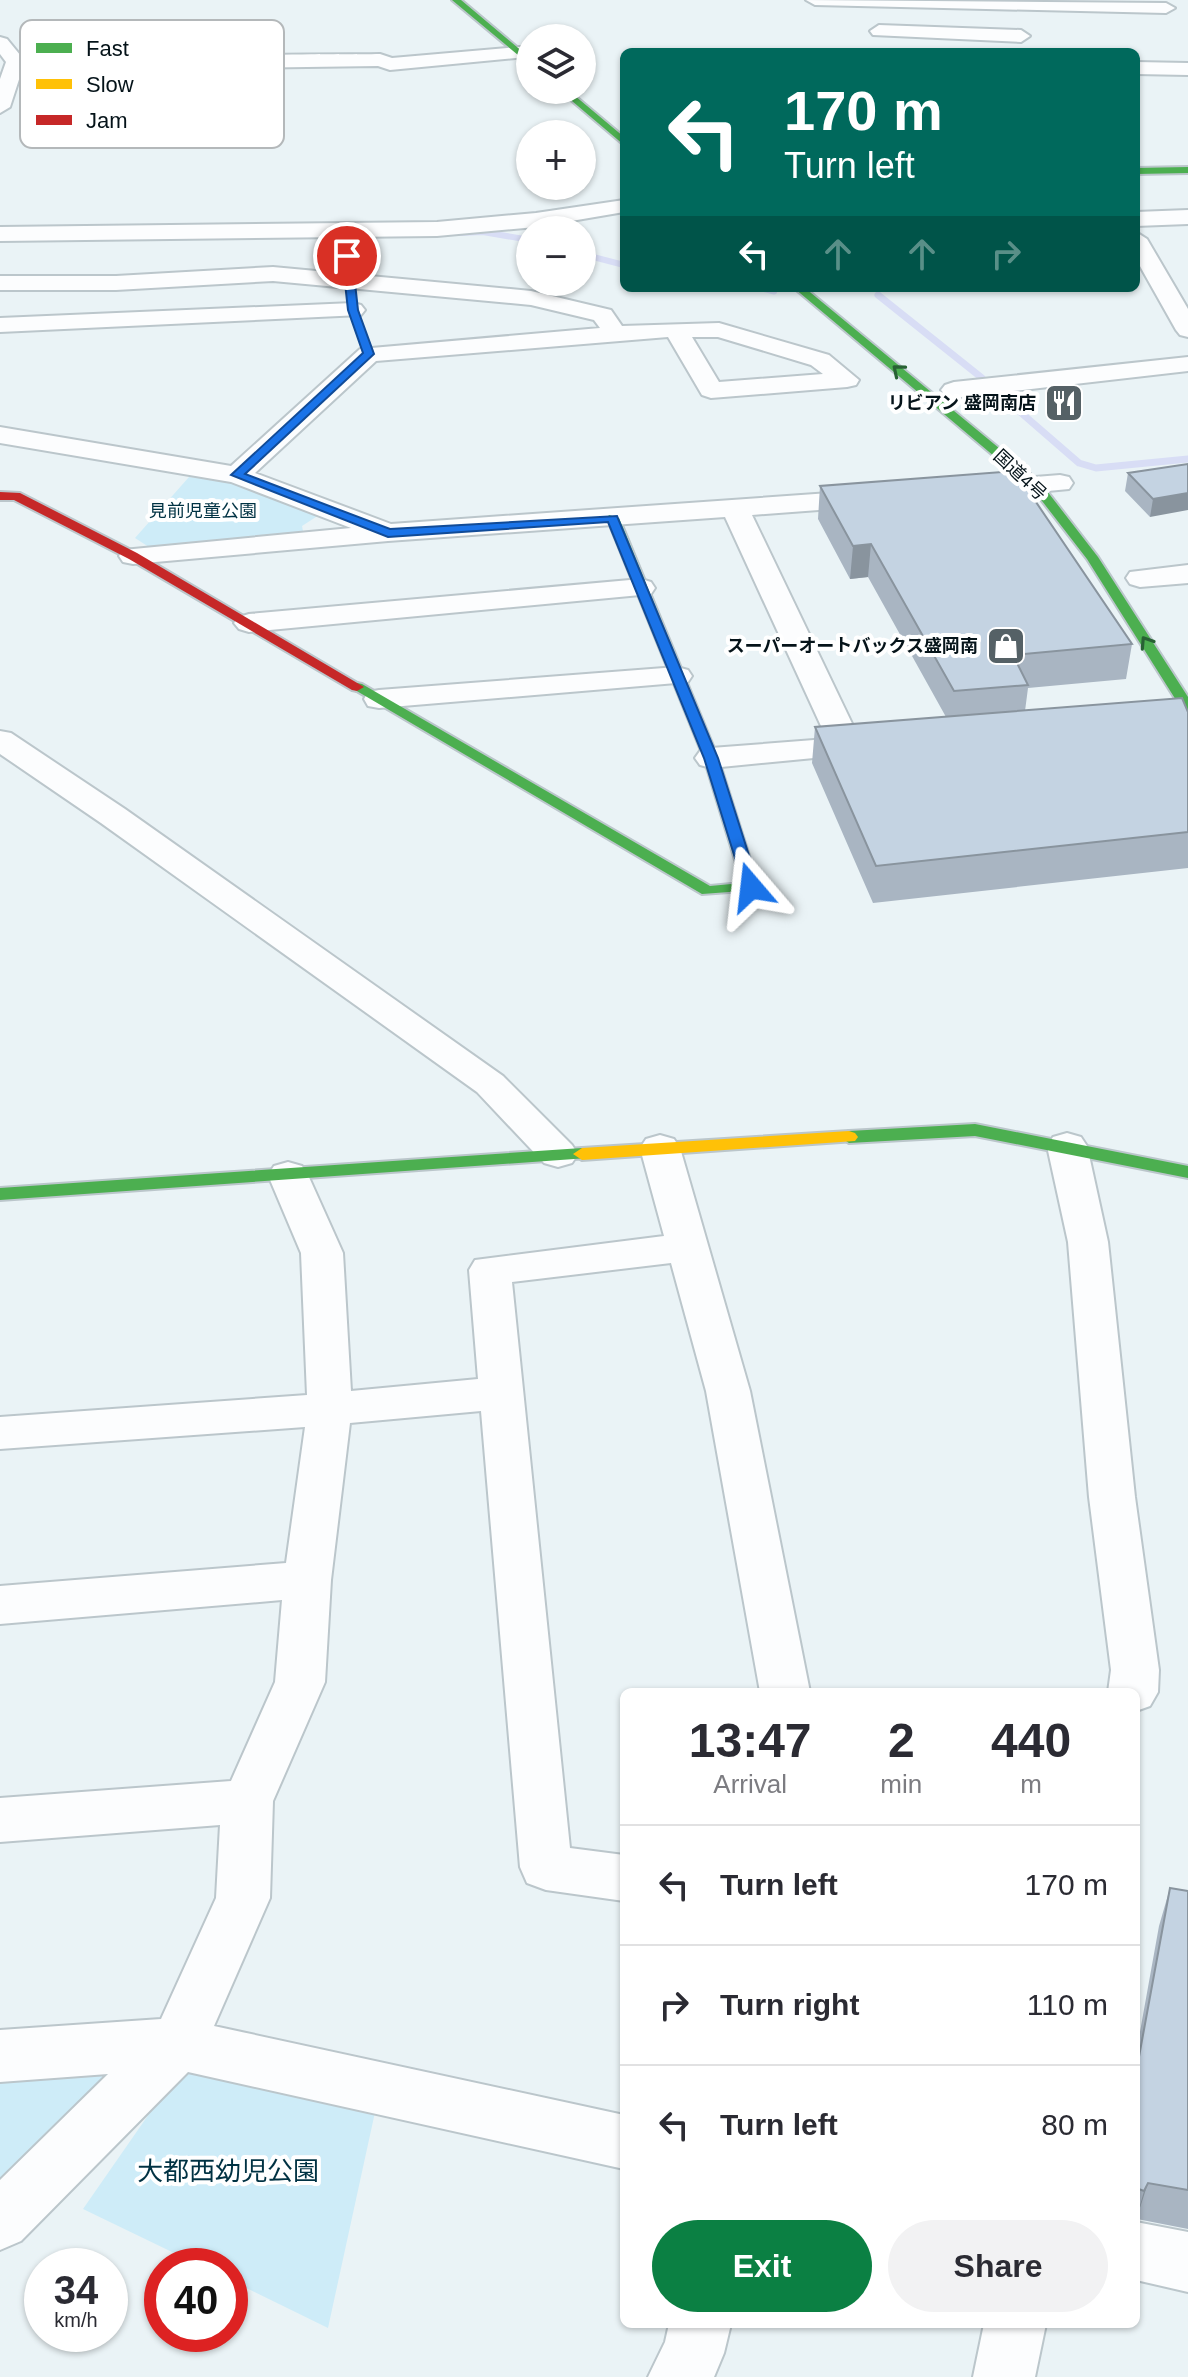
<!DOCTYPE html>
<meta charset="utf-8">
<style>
body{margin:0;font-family:Arial,"Noto Sans JP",sans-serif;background:#f2f2f3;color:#2b2b33;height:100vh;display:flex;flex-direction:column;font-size:30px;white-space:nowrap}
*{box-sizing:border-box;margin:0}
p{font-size:26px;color:#7c7c81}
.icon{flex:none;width:44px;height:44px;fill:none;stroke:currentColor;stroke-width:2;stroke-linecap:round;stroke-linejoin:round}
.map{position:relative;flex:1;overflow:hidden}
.side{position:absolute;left:620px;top:1688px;width:520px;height:640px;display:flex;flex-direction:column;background:#fff;border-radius:12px;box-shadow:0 2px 6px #0004}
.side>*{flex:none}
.top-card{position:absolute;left:620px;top:48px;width:520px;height:244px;border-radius:12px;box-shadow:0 2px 6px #0004;background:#00695c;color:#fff;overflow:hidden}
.tools{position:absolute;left:516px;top:24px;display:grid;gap:16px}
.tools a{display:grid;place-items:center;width:80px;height:80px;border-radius:50%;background:#fff;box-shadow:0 2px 6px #0004;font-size:40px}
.speed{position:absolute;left:24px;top:2248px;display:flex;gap:16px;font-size:40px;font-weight:700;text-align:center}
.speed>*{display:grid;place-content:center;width:104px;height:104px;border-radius:50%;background:#fff;box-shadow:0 2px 6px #0004;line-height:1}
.speed small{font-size:20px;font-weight:400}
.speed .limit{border:12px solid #d22;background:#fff;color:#111}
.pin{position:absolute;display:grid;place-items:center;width:68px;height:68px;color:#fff;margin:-34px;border:4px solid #fff;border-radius:50%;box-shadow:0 2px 8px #0007}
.me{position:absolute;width:88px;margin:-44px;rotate:343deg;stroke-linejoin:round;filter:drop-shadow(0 0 6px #0008)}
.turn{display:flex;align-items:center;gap:28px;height:168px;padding:0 32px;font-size:36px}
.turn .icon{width:104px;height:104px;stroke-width:2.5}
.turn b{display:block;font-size:56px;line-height:68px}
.lanes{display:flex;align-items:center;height:76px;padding:0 32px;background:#0003;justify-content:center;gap:40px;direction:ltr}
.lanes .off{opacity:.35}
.eta{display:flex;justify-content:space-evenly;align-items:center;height:136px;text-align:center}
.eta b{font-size:48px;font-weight:600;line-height:56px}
.primary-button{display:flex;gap:16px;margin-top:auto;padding:16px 32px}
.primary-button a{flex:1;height:92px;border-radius:48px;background:#0b8043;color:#fff;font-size:32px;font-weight:600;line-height:92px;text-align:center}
.primary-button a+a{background:#f2f2f3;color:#2b2b33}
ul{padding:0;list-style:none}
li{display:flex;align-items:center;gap:24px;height:120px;padding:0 32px;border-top:2px solid #e1e1e2}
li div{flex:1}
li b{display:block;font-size:30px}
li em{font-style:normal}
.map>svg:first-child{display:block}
</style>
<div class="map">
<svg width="1188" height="2377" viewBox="0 0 1188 2377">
<rect width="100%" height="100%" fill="#eaf3f6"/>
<path fill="#ceecf8" d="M189 477 230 481 319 515 302 526 304 536 152 549 135 538Z
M152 2056 0 2212V2066Z
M183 2065 377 2103 328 2328 230 2280V2266H201L83 2209Z"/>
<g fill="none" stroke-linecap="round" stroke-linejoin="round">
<path stroke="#d8ddf5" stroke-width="6" d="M459 233 483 232 530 240
M582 254 624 265"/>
<path stroke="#d8ddf5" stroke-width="7" d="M762 288 774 291
M878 295 982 378
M996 391 1079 463 1096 468 1188 459"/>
<defs>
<path id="street" d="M806 0 1166 3 1175 8 1166 13 815 5Z
M879 25 1021 30 1030 36 1021 42 873 35 870 31Z
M0 37 7 39 25 61 10 107 0 113V79L6 62 0 54Z
M519 47 526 49 528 53 526 57 390 70 378 66 236 68 192 73 187 116 177 122 167 116 173 68C190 51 348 55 380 54L392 58Z
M1136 62 1188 63V75L1136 74Z
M624 200V212L536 227 437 236 0 241V227L437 222 536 213Z
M1188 210V224L1136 226V212Z
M1136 232 1147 239 1188 309V337L1180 335 1176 330 1136 259Z
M273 267 531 291 611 310 622 326 719 323 829 355 859 380 856 385 847 387 711 398 702 395 668 337 376 361 255 473 391 524 872 490 882 492 886 498 882 504 872 506 752 515 858 736 876 738 881 745 876 752 711 768 700 765 695 758 700 751 711 748 827 739 725 517 388 541 133 564 123 562 119 556 123 550 351 528 231 482 0 443V427L231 466 360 349 600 328 594 320 531 305 273 281 116 290H0V276H116ZM692 337H718L811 365 823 374 719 382Z
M353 303 361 305 365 310 361 315 0 332V318Z
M1188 357V371L954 398 945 395 941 390 945 385 954 382Z
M1060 475 1069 477 1073 483 1069 489 996 496 986 494 983 488 986 482 996 480Z
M1188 565V583L1140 587 1130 584 1126 578 1130 572Z
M641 579 651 582 655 588 651 594 249 632 239 629 234 623 239 617 249 614Z
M677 667 688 670 692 676 688 682 379 708 368 706 364 699 368 692 379 690Z
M0 731 11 733 125 809 503 1076 572 1145 578 1154 572 1163 558 1167 544 1163 477 1092 101 823 0 754Z
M1067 1133 1081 1137 1087 1146 1108 1242 1135 1497 1159 1670 1158 1692 1150 1706 1136 1711V1692H1108L1111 1670 1089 1497 1068 1242 1047 1146 1053 1137Z
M660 1135 674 1139 680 1148 750 1391 810 1692H760L706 1391 671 1263 512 1282 570 1848 624 1855V1901L546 1890 527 1883 520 1867 481 1411 350 1423 331 1580 325 1682 273 1801 270 1898 214 2026 624 2115V2169L188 2072 21 2241 0 2250V2180L108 2074 0 2082V2030L161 2019 216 1898 220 1825 0 1842V1798L231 1781 275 1682 282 1600 0 1624V1586L286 1563 305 1427 0 1449V1417L307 1395 301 1253 268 1175 274 1166 288 1162 302 1166 308 1175 343 1253 351 1391 478 1379 469 1270 475 1260 664 1236 640 1148 646 1139Z
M1136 2222 1188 2232V2292L1136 2280Z
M669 2324H731L724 2353 714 2377H648L665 2342Z
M984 2324H1046L1035 2377H973Z"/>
<path id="fast" d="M452 0H461L530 58V65Z
M559 90H568L624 137V145Z
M1188 167V173L1136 174V168Z
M794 288H805L1040 482 1098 557 1188 697V712L1181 708 1087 559 1032 488Z
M609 515 619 518 718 758 759 887 756 890 702 894 350 687 357 683 362 684 710 886 742 883 704 758 607 518Z
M975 1124 1188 1166V1178L975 1136 849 1143 840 1137 849 1131Z
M582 1148 588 1150 591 1154 588 1158 0 1200V1188Z"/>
<path id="slow" d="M849 1131 855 1133 858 1137 855 1141 582 1160 573 1154 582 1148Z"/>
<path id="jam" d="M0 492 20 493 137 553 364 687 357 691 352 690 129 559 14 500H0Z"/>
</defs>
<use href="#street" stroke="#bbc6cb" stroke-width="4"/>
<use href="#fast" stroke="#bbc6cb" stroke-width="4"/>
<use href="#slow" stroke="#bbc6cb" stroke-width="4"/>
<use href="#jam" stroke="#bbc6cb" stroke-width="4"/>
<use href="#street" fill="#fcfdfe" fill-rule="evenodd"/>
<use href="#fast" fill="#4caf50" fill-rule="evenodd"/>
<use href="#slow" fill="#ffc107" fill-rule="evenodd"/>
<use href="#jam" fill="#c62828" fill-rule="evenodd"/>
</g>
<path fill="#a9b5c2" d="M1188 464 1150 517 1125 491 1128 473Z
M820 486 1132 644 1126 679 1028 688 1025 711 1188 712V868L873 903 812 763 815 727 946 717 868 577 850 579 818 519Z
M1170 1888 1188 1891V2229L1137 2219 1136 2220V2054L1159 1926Z"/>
<path fill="#89949e" d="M1188 493V510L1150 517 1153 499Z
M871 544 868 577 850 579 853 546Z
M1148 2183 1136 2220 1144 2191Z"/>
<path fill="#c4d3e2" stroke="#89949e" stroke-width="2" d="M1188 464V493L1153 499 1128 473Z
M1015 471 1132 644 1013 655 1028 685 954 691 871 544 853 546 820 486Z
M1182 698 1188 712V832L876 866 815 727Z
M1170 1888 1188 1891V2190L1148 2183 1144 2191 1136 2188V2073Z"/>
<defs><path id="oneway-chevron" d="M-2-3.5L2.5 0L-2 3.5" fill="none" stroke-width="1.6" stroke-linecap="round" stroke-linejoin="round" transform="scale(2)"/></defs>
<g stroke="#286134">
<use href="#oneway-chevron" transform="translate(898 370) rotate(-140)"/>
<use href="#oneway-chevron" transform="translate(1146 642) rotate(-123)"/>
</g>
<path fill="#1a73e8" stroke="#114b97" stroke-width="2" d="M347 253 352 256 358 310 374 354 245 474 390 529 617 516 718 758 759 887 757 891H746L744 887 704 758 608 522 388 537 231 475 363 353 348 310 342 256Z"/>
<defs>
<symbol id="restaurant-square" viewBox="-11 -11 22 22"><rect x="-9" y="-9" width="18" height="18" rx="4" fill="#556166" stroke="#fff"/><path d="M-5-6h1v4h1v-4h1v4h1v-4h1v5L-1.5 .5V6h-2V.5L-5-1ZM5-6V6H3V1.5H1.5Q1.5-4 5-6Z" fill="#fff"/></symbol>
<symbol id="shop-square" viewBox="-11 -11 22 22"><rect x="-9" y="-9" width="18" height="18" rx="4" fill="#556166" stroke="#fff"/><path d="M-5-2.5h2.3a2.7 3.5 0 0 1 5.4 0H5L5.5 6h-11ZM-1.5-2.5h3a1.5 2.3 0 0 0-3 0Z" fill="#fff"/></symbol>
</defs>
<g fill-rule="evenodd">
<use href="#restaurant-square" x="1042" y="381" width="44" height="44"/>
<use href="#shop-square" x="984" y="624" width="44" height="44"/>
</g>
<g text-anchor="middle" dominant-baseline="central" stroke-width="8" stroke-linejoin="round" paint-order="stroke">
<g font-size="18" font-weight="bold" fill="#051319" stroke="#fff" text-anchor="end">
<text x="1036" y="403">リビアン 盛岡南店</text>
<text x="978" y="646">スーパーオートバックス盛岡南</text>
</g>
<g font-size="18" fill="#051319" stroke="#fff">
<text transform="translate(1020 475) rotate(43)">国道4号</text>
</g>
<g font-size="18" fill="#003243" stroke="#fff">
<text x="203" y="511">見前児童公園</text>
</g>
<g font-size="26" fill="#003243" stroke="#fff">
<text x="228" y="2171">大都西幼児公園</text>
</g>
</g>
<rect x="20" y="20" width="264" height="128" rx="12" fill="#fff" stroke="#b4b8ba" stroke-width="2"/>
<rect x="36" y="43" width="36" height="10" fill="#4caf50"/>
<rect x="36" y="79" width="36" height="10" fill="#ffc107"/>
<rect x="36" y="115" width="36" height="10" fill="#c62828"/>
<g font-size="22" fill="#051319">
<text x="86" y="56">Fast</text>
<text x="86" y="92">Slow</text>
<text x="86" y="128">Jam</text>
</g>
</svg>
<div class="tools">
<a><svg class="icon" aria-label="layers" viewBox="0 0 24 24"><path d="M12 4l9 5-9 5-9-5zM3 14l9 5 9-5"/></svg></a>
<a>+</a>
<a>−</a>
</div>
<div class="speed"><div>34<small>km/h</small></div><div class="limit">40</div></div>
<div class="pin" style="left:347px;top:256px;background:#d93025"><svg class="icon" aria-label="arrive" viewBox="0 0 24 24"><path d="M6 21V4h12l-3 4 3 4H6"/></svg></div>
<svg class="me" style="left:751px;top:887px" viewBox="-20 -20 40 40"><path d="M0-17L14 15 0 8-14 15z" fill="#1a73e8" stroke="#fff" stroke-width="4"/></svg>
<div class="top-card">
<div class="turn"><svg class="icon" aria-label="left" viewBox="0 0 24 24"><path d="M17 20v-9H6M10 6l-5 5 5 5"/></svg><div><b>170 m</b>Turn left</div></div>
<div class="lanes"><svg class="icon" aria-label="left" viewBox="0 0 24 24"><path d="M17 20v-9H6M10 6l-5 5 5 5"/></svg><svg class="icon off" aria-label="ahead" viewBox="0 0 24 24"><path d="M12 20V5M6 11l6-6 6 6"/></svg><svg class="icon off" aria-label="ahead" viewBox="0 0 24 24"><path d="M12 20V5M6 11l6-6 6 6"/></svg><svg class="icon off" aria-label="right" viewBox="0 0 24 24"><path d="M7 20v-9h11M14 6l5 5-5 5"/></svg></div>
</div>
<section class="side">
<div class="eta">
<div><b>13:47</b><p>Arrival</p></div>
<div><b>2</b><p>min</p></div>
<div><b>440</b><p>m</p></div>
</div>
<ul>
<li><svg class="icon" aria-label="left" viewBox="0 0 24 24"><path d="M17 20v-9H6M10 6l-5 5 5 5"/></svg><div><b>Turn left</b></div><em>170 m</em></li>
<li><svg class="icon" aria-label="right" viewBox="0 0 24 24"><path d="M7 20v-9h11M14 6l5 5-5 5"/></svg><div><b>Turn right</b></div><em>110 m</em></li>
<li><svg class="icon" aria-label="left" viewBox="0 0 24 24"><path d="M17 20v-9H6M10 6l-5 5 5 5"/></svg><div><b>Turn left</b></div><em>80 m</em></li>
</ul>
<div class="primary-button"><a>Exit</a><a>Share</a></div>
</section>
</div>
